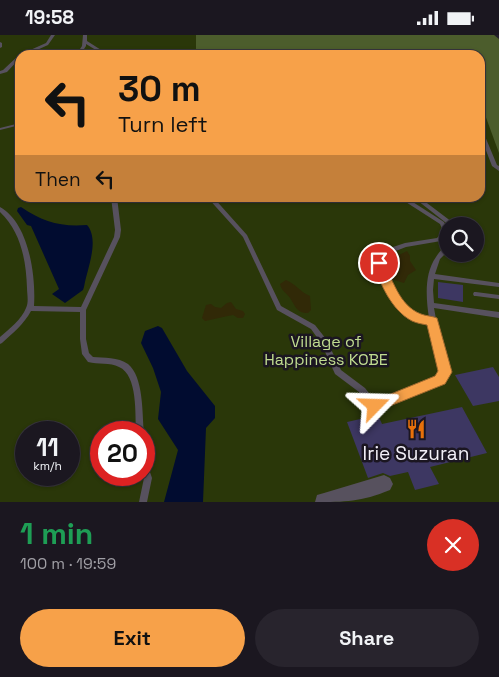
<!DOCTYPE html>
<meta charset="utf-8">
<style>
body{margin:0;font-family:"Space Grotesk",sans-serif;background:#28242d;color:#f1f3f6;height:100vh;display:flex;flex-direction:column;font-size:19px;white-space:nowrap}
*{box-sizing:border-box;margin:0}
p{font-size:16px;color:#a09fa5}
.icon{flex:none;width:28px;height:28px;fill:none;stroke:currentColor;stroke-width:2;stroke-linecap:round;stroke-linejoin:round}
.map{position:relative;height:467px;overflow:hidden}
.sheet{display:flex;flex-direction:column;background:#1b1720;flex:1}
.sheet>*{flex:none}
.top-card{position:absolute;left:15px;top:15px;width:470px;height:152px;border-radius:15px;box-shadow:0 1px 4px #0004,0 0 0 1px #39363e;background:#f7a149;color:#111;overflow:hidden}
.tools{position:absolute;left:439px;top:182px;display:grid;gap:10px}
.tools a{display:grid;place-items:center;width:45px;height:45px;border-radius:50%;background:#1b1720;box-shadow:0 1px 4px #0004,0 0 0 1px #39363e;font-size:25px}
.speed{position:absolute;left:15px;top:386px;display:flex;gap:10px;font-size:25px;font-weight:700;text-align:center}
.speed>*{display:grid;place-content:center;width:65px;height:65px;border-radius:50%;background:#1b1720;box-shadow:0 1px 4px #0004,0 0 0 1px #39363e;line-height:1}
.speed small{font-size:12px;font-weight:400}
.speed .limit{border:8px solid #d22;background:#fff;color:#111}
.pin{position:absolute;display:grid;place-items:center;width:42px;height:42px;color:#fff;margin:-21px;border:2px solid #fff;border-radius:50%;box-shadow:0 1px 5px #0007}
.me{position:absolute;width:55px;margin:-28px;rotate:68deg;stroke-linejoin:round;filter:drop-shadow(0 0 4px #0008)}
.turn{display:flex;align-items:center;gap:18px;height:105px;padding:0 20px;font-size:22px}
.turn .icon{width:65px;height:65px;stroke-width:2.5}
.turn b{display:block;font-size:35px;line-height:42px}
.then{display:flex;align-items:center;height:48px;padding:0 20px;background:#0003;gap:10px;font-size:19px}
.round{display:grid;place-items:center;flex:none;width:52px;height:52px;border-radius:26px;background:#28242d}
.headline{display:flex;align-items:center;justify-content:space-between;height:85px;padding:0 20px}
h1{font-size:30px;font-weight:700;line-height:38px;color:#1e9e55}
.action{display:flex;gap:10px;margin-top:auto;padding:10px 20px}
.action a{flex:1;height:58px;border-radius:30px;background:#f7a149;color:#111;font-size:20px;font-weight:700;line-height:58px;text-align:center}
.action a+a{background:#28242d;color:#f1f3f6}
.status{display:flex;justify-content:space-between;align-items:center;height:35px;padding:0 25px;background:#1b1720;direction:ltr}
.status svg{height:14px;fill:currentColor}
.map>svg:first-child{display:block}
</style>
<div class="status"><b>19:58</b><svg viewBox="0 0 49 12"><path d="M0 12V9h3v3zM5 12V6h3v6zM10 12V3h3v9zM15 12V0h3v12zM26 1h20v11H26zM47 4h2v5h-2z"/></svg></div>
<div class="map">
<svg width="499" height="467" viewBox="0 0 499 467">
<rect width="100%" height="100%" fill="#241f2b"/>
<path fill="#2a3709" fill-rule="evenodd" d="M0 0H216L274 20H20V162H480V49L499 57V467H0ZM448 191H475V219H448ZM26 398H69V440H26ZM101 398H144V440H101Z"/>
<path fill="#4c5d2c" d="M196 0H494L499 4V118L484 77 480 75V20H203L196 15Z"/>
<path fill="#312907" d="M407 216 410 221V226L416 235 408 240 404 248 391 244 387 236 396 231 393 223Z
M286 245C296 249 300 257 310 261L311 275 308 278C296 278 295 270 290 263 286 257 282 257 280 249Z
M231 267 236 274 243 276 245 279 243 283H238L233 280C222 282 215 284 205 286L202 283 206 270 211 269 215 272 221 273 227 268Z
M69 405 79 408C83 419 79 428 69 434Z"/>
<path fill="#010c30" d="M21 172C43 187 60 192 87 190 100 205 87 234 84 252L83 255 65 268 52 259 59 254 31 191 27 190 17 176 18 173Z
M158 291 162 293 187 336 215 371V383L206 393 203 467H164L178 415 158 384 161 357 153 333 141 308 145 296Z"/>
<path fill="#3d3762" d="M438 247 463 250V267L438 263Z
M493 332 499 342V366L473 371 455 340Z
M462 372 487 418 430 432 439 449 415 455 408 437 390 441 383 438 368 443 347 387 378 380 382 389Z"/>
<g fill="none" stroke-linecap="round" stroke-linejoin="round">
<path fill="#57515e" fill-rule="evenodd" d="M51 0H55L48 10 26 20H20V23L7 37 0 39V36L3 35 19 20 46 8Z
M83 0H87V6L109 20H104L86 9V11L80 20H76L82 11Z
M0 7 2 8V12L0 13Z
M20 88V90L0 95V93Z
M480 93 482 94 497 130 499 131V136L492 131 480 100Z
M111 162H117L121 195 120 202 86 275V304L89 318 93 322C104 323 118 322 128 329 144 342 142 379 144 398H136C135 380 138 340 119 332 110 327 98 330 88 327L82 319 80 304V277L31 276C24 289 13 298 2 308L0 309V302C9 294 22 284 26 273 29 267 27 259 27 253 26 225 21 197 0 177V172C29 188 36 241 34 271L81 272 114 202 115 195Z
M159 162H166L168 164 179 162H198L196 164 167 168Z
M207 162H213L247 200 281 271 315 290 326 304 341 335 365 353 376 367 437 343 441 337 429 288C398 284 385 255 376 228L384 215 405 208 437 203 443 196 440 189 398 162H405L444 187C450 197 448 198 441 206L406 212 388 219 382 228C390 251 402 279 429 283 426 263 424 239 436 222 439 217 443 213 446 209H448V216L440 224 435 239 499 248V252L434 244 433 255 434 268 499 277V283L434 273 440 306 449 337 443 347 378 373 375 374 372 373 359 357 335 339 321 308 311 294 277 275 243 202Z
M413 162H419L456 190 457 191H450Z
M474 257H476L499 260V264L476 261H474L473 259Z
M144 427 147 428 152 443 147 467H139L144 443 143 440H144Z"/>
<path fill="#57515e" fill-rule="evenodd" d="M384 440 390 443 393 449 390 455C361 467 345 467 315 467L317 460 324 458Z"/>
</g>
<path fill="#f7a149" stroke="#a1692f" d="M379 224 383 225C392 243 399 271 421 279 426 281 432 281 437 283L452 337 445 349 375 377 371 375 368 371 371 367 435 341 438 336 427 290C422 289 416 288 412 286 391 275 380 248 373 228Z"/>
<defs>
<symbol id="restaurant-bare" viewBox="-9 -9 18 18"><path d="M-5-6h1v4h1v-4h1v4h1v-4h1v5L-1.5 .5V6h-2V.5L-5-1ZM5-6V6H3V1.5H1.5Q1.5-4 5-6Z" fill="#e8710a" stroke="#1b1621" stroke-width="2.5" paint-order="stroke"/></symbol>
</defs>
<g fill-rule="evenodd">
<use href="#restaurant-bare" x="402" y="380" width="28" height="28"/>
</g>
<g text-anchor="middle" dominant-baseline="central" stroke-width="5" stroke-linejoin="round" paint-order="stroke">
<g font-size="16" fill="#c0dc90" stroke="#1b1621">
<text x="326" y="306">Village of<tspan x="326" dy="18">Happiness KOBE</tspan></text>
</g>
<g font-size="19" fill="#f3f0f8" stroke="#1b1621">
<text x="416" y="418">Irie Suzuran</text>
</g>
</g>
</svg>
<div class="tools">
<a><svg class="icon" aria-label="search" viewBox="0 0 24 24"><circle cx="10" cy="10" r="6"/><path d="M15 15l6 6"/></svg></a>
</div>
<div class="speed"><div>11<small>km/h</small></div><div class="limit">20</div></div>
<div class="pin" style="left:379px;top:228px;background:#d93025"><svg class="icon" aria-label="arrive" viewBox="0 0 24 24"><path d="M6 21V4h12l-3 4 3 4H6"/></svg></div>
<svg class="me" style="left:375px;top:371px" viewBox="-20 -20 40 40"><path d="M0-17L14 15 0 8-14 15z" fill="#f7a149" stroke="#fff" stroke-width="4"/></svg>
<div class="top-card">
<div class="turn"><svg class="icon" aria-label="left" viewBox="0 0 24 24"><path d="M17 20v-9H6M10 6l-5 5 5 5"/></svg><div><b>30 m</b>Turn left</div></div>
<div class="then">Then<svg class="icon" aria-label="left" viewBox="0 0 24 24"><path d="M17 20v-9H6M10 6l-5 5 5 5"/></svg></div>
</div>
</div>
<section class="sheet">
<div class="headline"><div><h1>1 min</h1><p>100 m · 19:59</p></div><a class="round" style="background:#d93025;color:#fff"><svg class="icon" aria-label="close" viewBox="0 0 24 24"><path d="M6 6l12 12M18 6L6 18"/></svg></a></div>
<div class="action"><a>Exit</a><a>Share</a></div>
</section>
